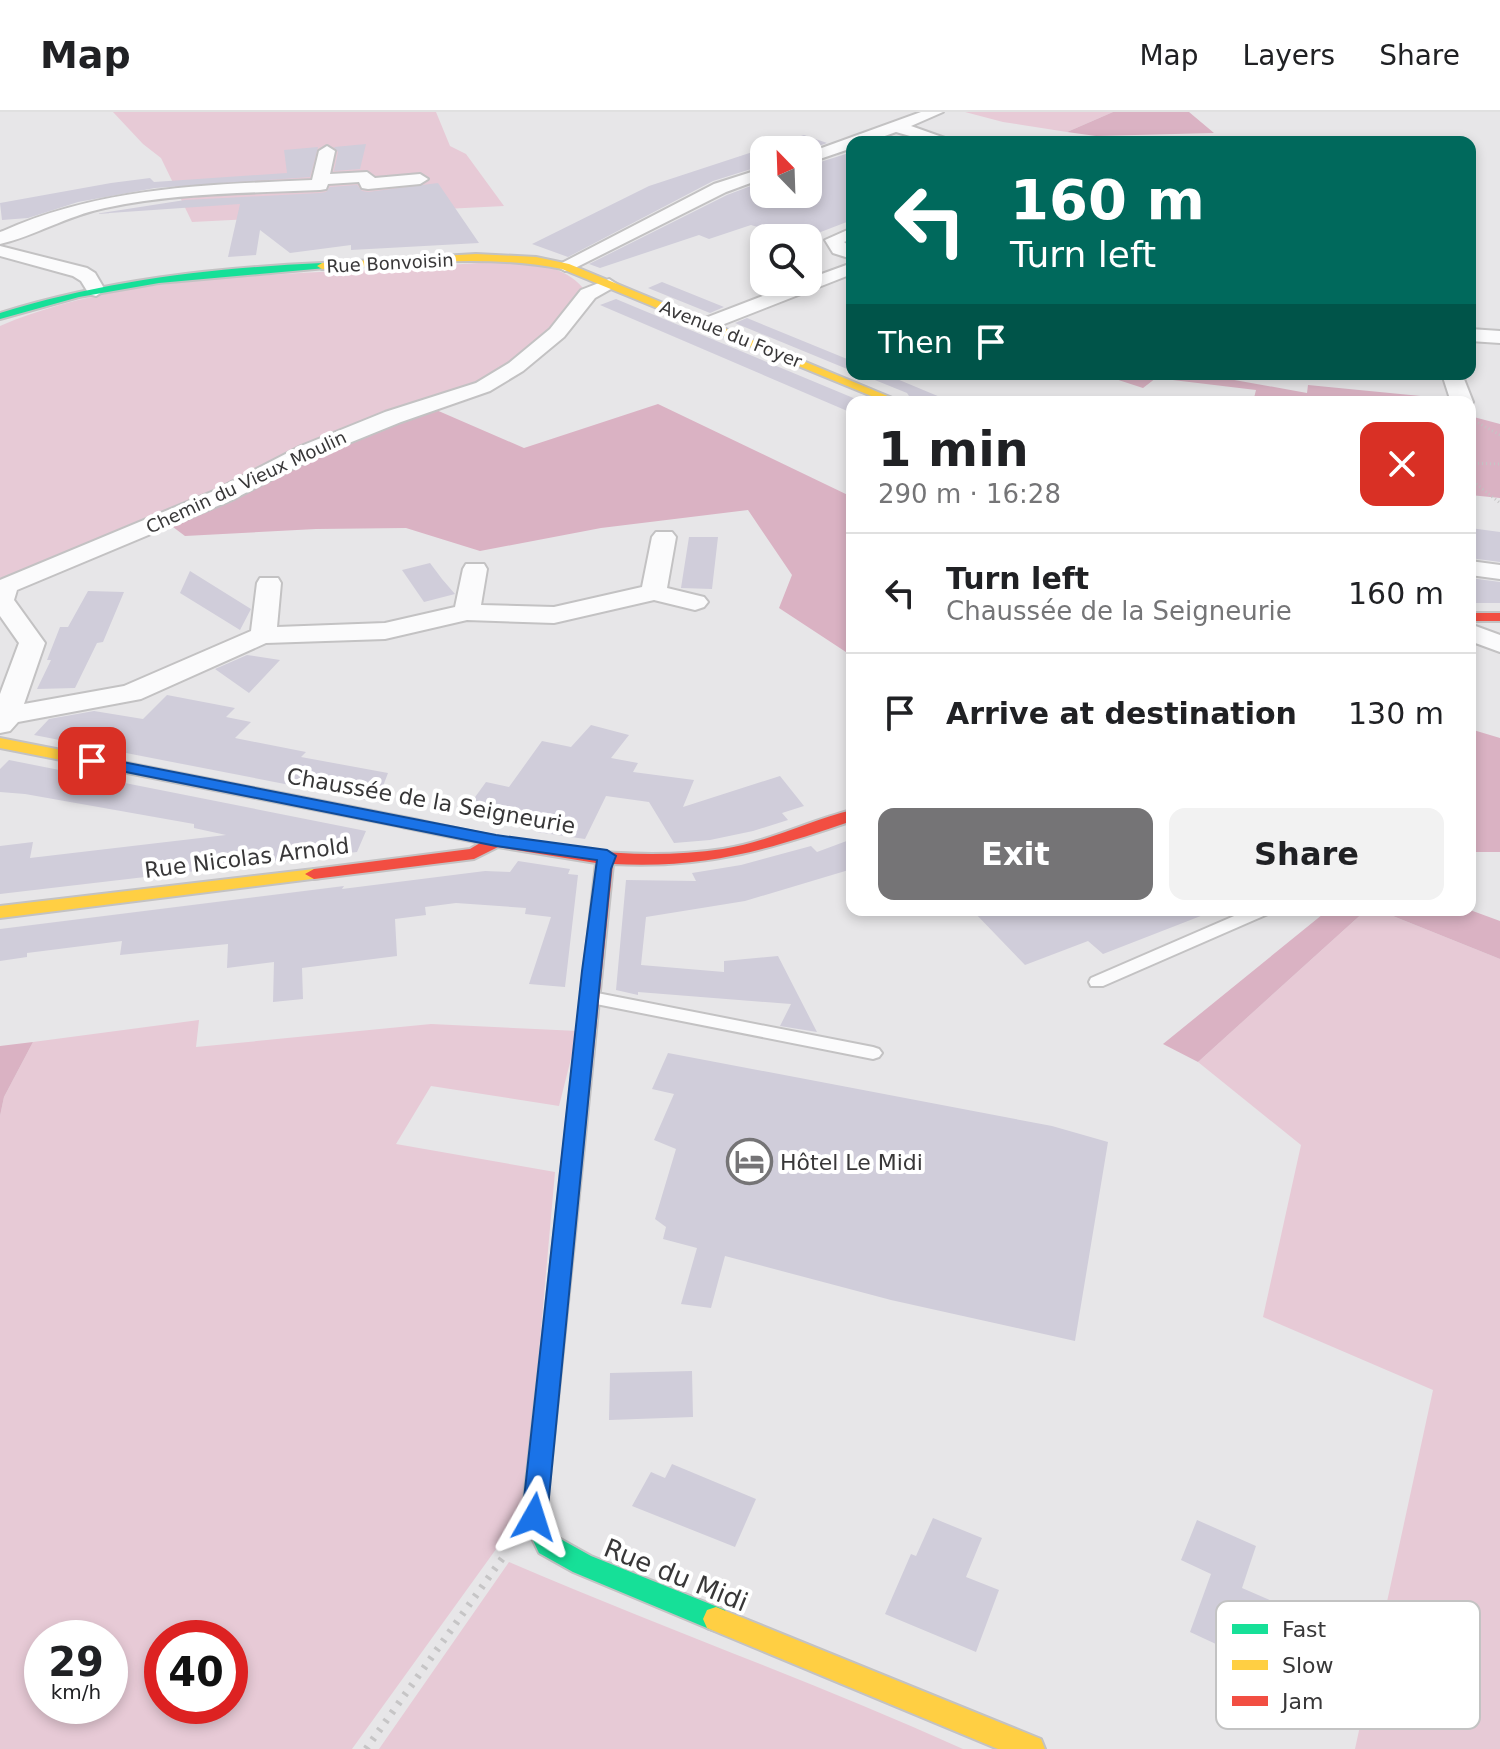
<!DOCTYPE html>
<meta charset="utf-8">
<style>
body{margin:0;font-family:"DejaVu Sans",sans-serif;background:#f2f2f2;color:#202124;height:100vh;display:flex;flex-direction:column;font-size:30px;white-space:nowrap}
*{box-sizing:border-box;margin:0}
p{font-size:26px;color:#757577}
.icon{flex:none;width:44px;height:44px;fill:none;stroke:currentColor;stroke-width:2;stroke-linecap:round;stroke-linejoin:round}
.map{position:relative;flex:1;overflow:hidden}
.panel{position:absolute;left:846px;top:284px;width:630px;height:520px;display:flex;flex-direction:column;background:#fff;border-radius:16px;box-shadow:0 4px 12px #0003}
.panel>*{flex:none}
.hud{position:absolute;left:846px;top:24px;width:630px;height:244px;border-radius:16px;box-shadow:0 4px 12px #0003;background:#00695c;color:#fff;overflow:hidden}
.needle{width:52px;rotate:337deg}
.controls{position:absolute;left:750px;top:24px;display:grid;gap:16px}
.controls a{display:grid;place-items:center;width:72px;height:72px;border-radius:16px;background:#fff;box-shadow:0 4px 12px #0003;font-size:40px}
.speed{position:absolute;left:24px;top:1508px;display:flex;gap:16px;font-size:40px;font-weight:700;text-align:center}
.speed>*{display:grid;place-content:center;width:104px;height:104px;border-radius:50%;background:#fff;box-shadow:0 4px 12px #0003;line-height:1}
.speed small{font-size:20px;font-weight:400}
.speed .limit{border:12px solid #d22;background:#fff;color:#111}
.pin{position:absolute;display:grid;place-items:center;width:68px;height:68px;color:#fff;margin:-34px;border-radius:16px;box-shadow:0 4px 12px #0006}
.me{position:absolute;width:88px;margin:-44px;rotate:6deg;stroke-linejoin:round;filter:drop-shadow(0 0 6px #0008)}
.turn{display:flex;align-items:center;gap:28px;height:168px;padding:0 32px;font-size:36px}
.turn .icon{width:104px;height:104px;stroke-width:2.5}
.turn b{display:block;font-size:56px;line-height:68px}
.then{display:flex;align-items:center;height:76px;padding:0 32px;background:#0003;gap:16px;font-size:30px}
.round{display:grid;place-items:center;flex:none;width:84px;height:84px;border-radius:16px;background:#f2f2f2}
.overview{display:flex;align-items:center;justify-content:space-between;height:136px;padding:0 32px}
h1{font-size:48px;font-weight:600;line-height:60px}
.action{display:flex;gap:16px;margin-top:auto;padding:16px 32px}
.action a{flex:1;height:92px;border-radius:16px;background:#757476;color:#fff;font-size:32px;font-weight:600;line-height:92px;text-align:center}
.action a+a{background:#f2f2f2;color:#202124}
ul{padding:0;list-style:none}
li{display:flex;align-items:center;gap:24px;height:120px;padding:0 32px;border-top:2px solid #e0e0e0}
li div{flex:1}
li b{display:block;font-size:30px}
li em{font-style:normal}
header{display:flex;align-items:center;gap:48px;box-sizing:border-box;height:112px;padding:0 40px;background:#fff;border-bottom:2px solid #e0e0e0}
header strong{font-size:38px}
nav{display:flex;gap:44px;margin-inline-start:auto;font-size:28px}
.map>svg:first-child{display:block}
</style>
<header>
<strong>Map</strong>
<nav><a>Map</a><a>Layers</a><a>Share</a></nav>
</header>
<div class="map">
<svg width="1500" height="1637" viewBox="0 0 1500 1637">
<rect width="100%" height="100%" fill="#e7e6e8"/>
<path fill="#e7cad6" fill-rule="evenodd" d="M113 0H436L450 34 466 42 504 94 192 110 161 46 143 32Z
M965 0H1113L1067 20 1003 10Z
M495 150C527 152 561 150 583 176L550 224 496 263 63 448 0 466V214C93 174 200 167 300 161 365 158 430 154 495 150Z
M1366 798H1378L1500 847V1637H1355L1433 1278 1263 1205 1301 1033 1198 950Z
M199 908 196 935 431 912 578 919 559 994 431 974 396 1032 555 1060 525 1397 352 1637H0V1004L4 985 33 930ZM42 1526H110V1594H42ZM162 1526H230V1594H162Z
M509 1450C660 1515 814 1570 963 1637H379Z"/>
<path fill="#dab2c3" d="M1113 0H1189L1214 21 1096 24 1067 20Z
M1100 262H1201L1307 281 1308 273 1441 286 1443 290H1253L1256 278 1156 266 1143 276Z
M658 292 852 385V544L779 496 792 463 748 398 601 416 480 439 406 416 316 417 185 424 161 406 427 294 524 336Z
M1470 304 1500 312V386L1470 383Z
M1470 617 1500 626V740H1470Z
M1328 798H1366L1198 950 1163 932Z
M1378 798H1470L1500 809V847Z
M33 930 4 985 0 1004V934Z"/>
<path fill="#d0cdda" d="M804 23 827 31 807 38H764V53L713 69 568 145 532 132 649 74Z
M366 32 360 57 334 59 338 40 334 35Z
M318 35 310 65 155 76 78 90 28 106 2 108 0 91 111 71 150 66 154 70 287 61 284 38Z
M852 40V108L805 126H793L751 113 709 127 699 123 600 156 589 152 727 83 764 69V82H808V54Z
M438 71 479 131 351 138V133L290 141 260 118 256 143 228 145 240 92 95 102 185 88 320 81 326 80 330 75 357 73 362 79 368 80Z
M662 170 724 195 710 201 648 176Z
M616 187 863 290H852V301L600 193Z
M747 206 852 249V259L735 211Z
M860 262H885L952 290H913L907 281Z
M1470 416 1500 420V450L1470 446Z
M689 425H718L712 477 681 476Z
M430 451 442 467 455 482 424 490 402 458Z
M190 459 251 497 240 518 180 481Z
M1470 466 1500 470V491H1470Z
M88 479 124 480 103 530 97 531 75 576 37 577 51 548H47L60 515H68Z
M247 543 280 548 249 581 215 557Z
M167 583 235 596 226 605 251 610 235 626 306 640 301 645 388 661 377 690 34 623 49 607 94 599 143 607Z
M591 613 629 623 611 646 638 651 633 660 694 668 683 695 780 664 804 694 782 701 788 708 753 719 710 728 674 731 649 690 606 684 585 727 537 720 542 712 465 699 486 670 509 675 542 629 571 635Z
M9 648 366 719 357 740 0 782V734L33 730 30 746 226 723 194 716V712L25 682 0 680V657Z
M852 727V757L745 789 646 805 641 853 724 860V849L778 844 817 920 780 914 791 892 638 880V883L616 878 626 768 696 769 692 761 741 753 811 734 817 740Z
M518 749 570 757 568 762 578 763 565 875 529 872 551 805 525 802 526 796 456 791 425 795 426 803 395 807 397 844 302 856 303 887 273 890 274 850 227 856 228 832 120 843 122 829 27 841V845L0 849V817L344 774 342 777 485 759 510 760Z
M972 798H1211V800L1103 842 1088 829 1025 853Z
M668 941 1052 1014 1108 1030 1075 1229 891 1188 725 1144 711 1196 681 1192 697 1136 663 1127 666 1115 655 1107 676 1037 654 1028 674 982 652 977Z
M692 1259 693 1305 609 1308 610 1261Z
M672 1352 756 1387 735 1435 632 1394 651 1360 665 1366Z
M933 1406 982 1426 966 1465 999 1478 976 1540 885 1502 911 1442 916 1444Z
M1197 1408 1256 1434 1242 1476 1302 1502 1283 1563 1190 1520 1211 1462 1181 1448Z"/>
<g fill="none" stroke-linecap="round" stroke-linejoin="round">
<defs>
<path id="lane" d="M1248 798H1270L1268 802 1103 874H1091L1089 870 1091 866Z
M592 880 873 935 879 937 882 941 879 945 873 947 586 890 584 886Z"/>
<path id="street" d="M921 0H943L911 14 956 30H931L896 20 868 30H852V36L808 51V41Z
M327 34 335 39 330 62 367 60 375 66 420 62 428 67 420 72 368 77 362 76 359 70 328 72 326 77 320 78C248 81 175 81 105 96 66 104 35 124 0 132V120L3 119C102 75 206 73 312 68L319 39Z
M764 56V66L726 80 571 158 565 159 556 154 714 72Z
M852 116V127L844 130 852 136V147L833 141 825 128Z
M0 134 87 156 95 161 105 178 96 184 89 182 81 169 73 164 0 144Z
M852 151V162L714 216H700L697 212 700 208 799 170H808V167Z
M609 167 618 173 595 186 564 225 523 259 490 279 401 310 317 344 232 388 17 478 14 488 45 531 24 592 124 574 251 519 257 471 260 466H278L281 471 277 515 385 511 455 495 463 457 466 452H484L487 457 481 493 554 495 642 475 652 425 656 420H672L676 425 667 476 704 485 708 490 704 495 695 498 654 488 554 511 467 508 385 527 266 531 141 587 18 610 10 619 0 621V582L19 531 0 504V468L216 378 301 334 385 300 476 271 509 251 550 217 581 178Z
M1470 217 1500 219V231L1470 229Z
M1442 262H1462L1473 290 1470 294V290H1451Z
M1470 449 1500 453V467L1470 463Z
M1470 512 1500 523V540L1470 529Z"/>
<path id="fast" d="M322 151 326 152V156L159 171 79 185 0 207V201C106 168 212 156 322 151Z
M552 1229 560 1232 563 1239 546 1404 557 1425 591 1444 725 1498 729 1507 725 1516 716 1519 707 1516 573 1460 539 1441 522 1405 541 1239 544 1232Z"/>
<path id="slow" d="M476 142 536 145 569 152 902 290H886L562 157C482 141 402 153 322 157L317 154 322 151Z
M0 626 408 706 416 711 408 716 0 636Z
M314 757 320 758 323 762 320 766 0 806V794Z
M716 1495 1041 1627 1045 1637H998L707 1516 703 1507 707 1498Z"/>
<path id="jam" d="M1470 501H1500V509H1470Z
M852 698V709C767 738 705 757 613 752L563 1239 560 1246 552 1249 544 1246 541 1239 596 751 498 735 474 747 314 767 305 762 314 757 470 737 480 731 402 715 400 711 408 706C512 728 616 753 723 737 768 730 808 709 852 698Z"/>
</defs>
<use href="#lane" stroke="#c3c2c3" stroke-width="4"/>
<use href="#street" stroke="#c3c2c3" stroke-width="4"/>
<use href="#fast" stroke="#c3c2c3" stroke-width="4"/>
<use href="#slow" stroke="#c3c2c3" stroke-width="4"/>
<use href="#jam" stroke="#c3c2c3" stroke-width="4"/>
<path stroke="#c6c5c6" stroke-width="3" stroke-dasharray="1 3" stroke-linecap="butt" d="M1471 307 1500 323
M1470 351 1500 352
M1470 367 1500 391"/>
<path stroke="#c6c5c6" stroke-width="7" stroke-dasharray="3 8" stroke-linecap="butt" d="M366 1637 504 1444"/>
<use href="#lane" fill="#fbfbfc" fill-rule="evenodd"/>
<use href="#street" fill="#fbfbfc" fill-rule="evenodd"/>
<use href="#fast" fill="#16e098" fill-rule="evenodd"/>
<use href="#slow" fill="#ffcf43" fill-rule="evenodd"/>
<use href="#jam" fill="#f24e42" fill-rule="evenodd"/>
</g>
<path fill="#1a73e8" stroke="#114b97" stroke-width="2" d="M92 644 496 723 607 738 616 744 611 757 547 1405 543 1413 534 1417 526 1413 522 1405 582 859 597 748 496 734 86 652 83 649Z"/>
<defs>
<symbol id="hotel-ring" viewBox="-11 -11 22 22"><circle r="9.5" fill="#fff" stroke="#757476" stroke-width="1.5"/><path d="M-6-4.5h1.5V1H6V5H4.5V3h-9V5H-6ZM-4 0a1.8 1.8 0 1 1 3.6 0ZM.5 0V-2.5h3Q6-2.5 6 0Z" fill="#757476"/></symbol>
</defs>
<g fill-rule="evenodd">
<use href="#hotel-ring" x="724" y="1024" width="51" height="51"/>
</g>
<g text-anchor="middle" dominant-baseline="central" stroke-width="8" stroke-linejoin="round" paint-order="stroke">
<g font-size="18" fill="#383738" stroke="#fff">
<text transform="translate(390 151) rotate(-3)">Rue Bonvoisin</text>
<text transform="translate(731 222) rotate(22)">Avenue du Foyer</text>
<text transform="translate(246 370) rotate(-25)">Chemin du Vieux Moulin</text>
</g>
<g font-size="22" fill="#383738" stroke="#fff">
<text transform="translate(431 689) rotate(10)">Chaussée de la Seigneurie</text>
<text transform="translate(247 746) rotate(-7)">Rue Nicolas Arnold</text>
</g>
<g font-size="22" fill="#383738" stroke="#fff" text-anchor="start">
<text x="780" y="1050">Hôtel Le Midi</text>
</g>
<g font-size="26" fill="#383738" stroke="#fff">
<text transform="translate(676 1463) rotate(22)">Rue du Midi</text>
</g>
</g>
<rect x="1216" y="1489" width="264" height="128" rx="12" fill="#fff" stroke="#c3c3c3" stroke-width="2"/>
<rect x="1232" y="1512" width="36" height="10" fill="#16e098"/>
<rect x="1232" y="1548" width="36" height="10" fill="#ffcf43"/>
<rect x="1232" y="1584" width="36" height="10" fill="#f24e42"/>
<g font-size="22" fill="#383738">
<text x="1282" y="1525">Fast</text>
<text x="1282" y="1561">Slow</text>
<text x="1282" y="1597">Jam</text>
</g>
</svg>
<div class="controls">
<a><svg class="needle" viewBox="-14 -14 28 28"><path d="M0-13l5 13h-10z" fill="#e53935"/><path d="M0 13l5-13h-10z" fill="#757577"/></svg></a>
<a><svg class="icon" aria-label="search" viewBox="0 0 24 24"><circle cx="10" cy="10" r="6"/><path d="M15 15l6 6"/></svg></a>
</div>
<div class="speed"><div>29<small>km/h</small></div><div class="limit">40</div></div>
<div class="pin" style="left:92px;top:649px;background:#d93025"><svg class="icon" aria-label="arrive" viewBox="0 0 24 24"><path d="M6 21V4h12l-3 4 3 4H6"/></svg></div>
<svg class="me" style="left:534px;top:1405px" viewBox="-20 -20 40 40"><path d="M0-17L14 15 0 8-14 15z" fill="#1a73e8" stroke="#fff" stroke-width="4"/></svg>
<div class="hud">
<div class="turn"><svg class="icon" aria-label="left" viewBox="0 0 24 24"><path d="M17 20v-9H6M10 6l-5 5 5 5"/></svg><div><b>160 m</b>Turn left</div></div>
<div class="then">Then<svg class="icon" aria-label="arrive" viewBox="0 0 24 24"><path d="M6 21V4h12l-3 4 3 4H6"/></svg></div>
</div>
<section class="panel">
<div class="overview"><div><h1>1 min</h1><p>290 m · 16:28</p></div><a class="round" style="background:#d93025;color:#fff"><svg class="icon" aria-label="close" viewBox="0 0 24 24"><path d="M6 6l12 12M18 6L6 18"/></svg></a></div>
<ul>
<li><svg class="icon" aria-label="left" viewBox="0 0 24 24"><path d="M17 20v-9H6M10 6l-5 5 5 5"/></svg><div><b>Turn left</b><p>Chaussée de la Seigneurie</p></div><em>160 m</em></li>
<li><svg class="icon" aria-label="arrive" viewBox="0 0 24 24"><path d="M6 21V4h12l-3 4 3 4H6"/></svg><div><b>Arrive at destination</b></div><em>130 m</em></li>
</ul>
<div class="action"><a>Exit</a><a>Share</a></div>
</section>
</div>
